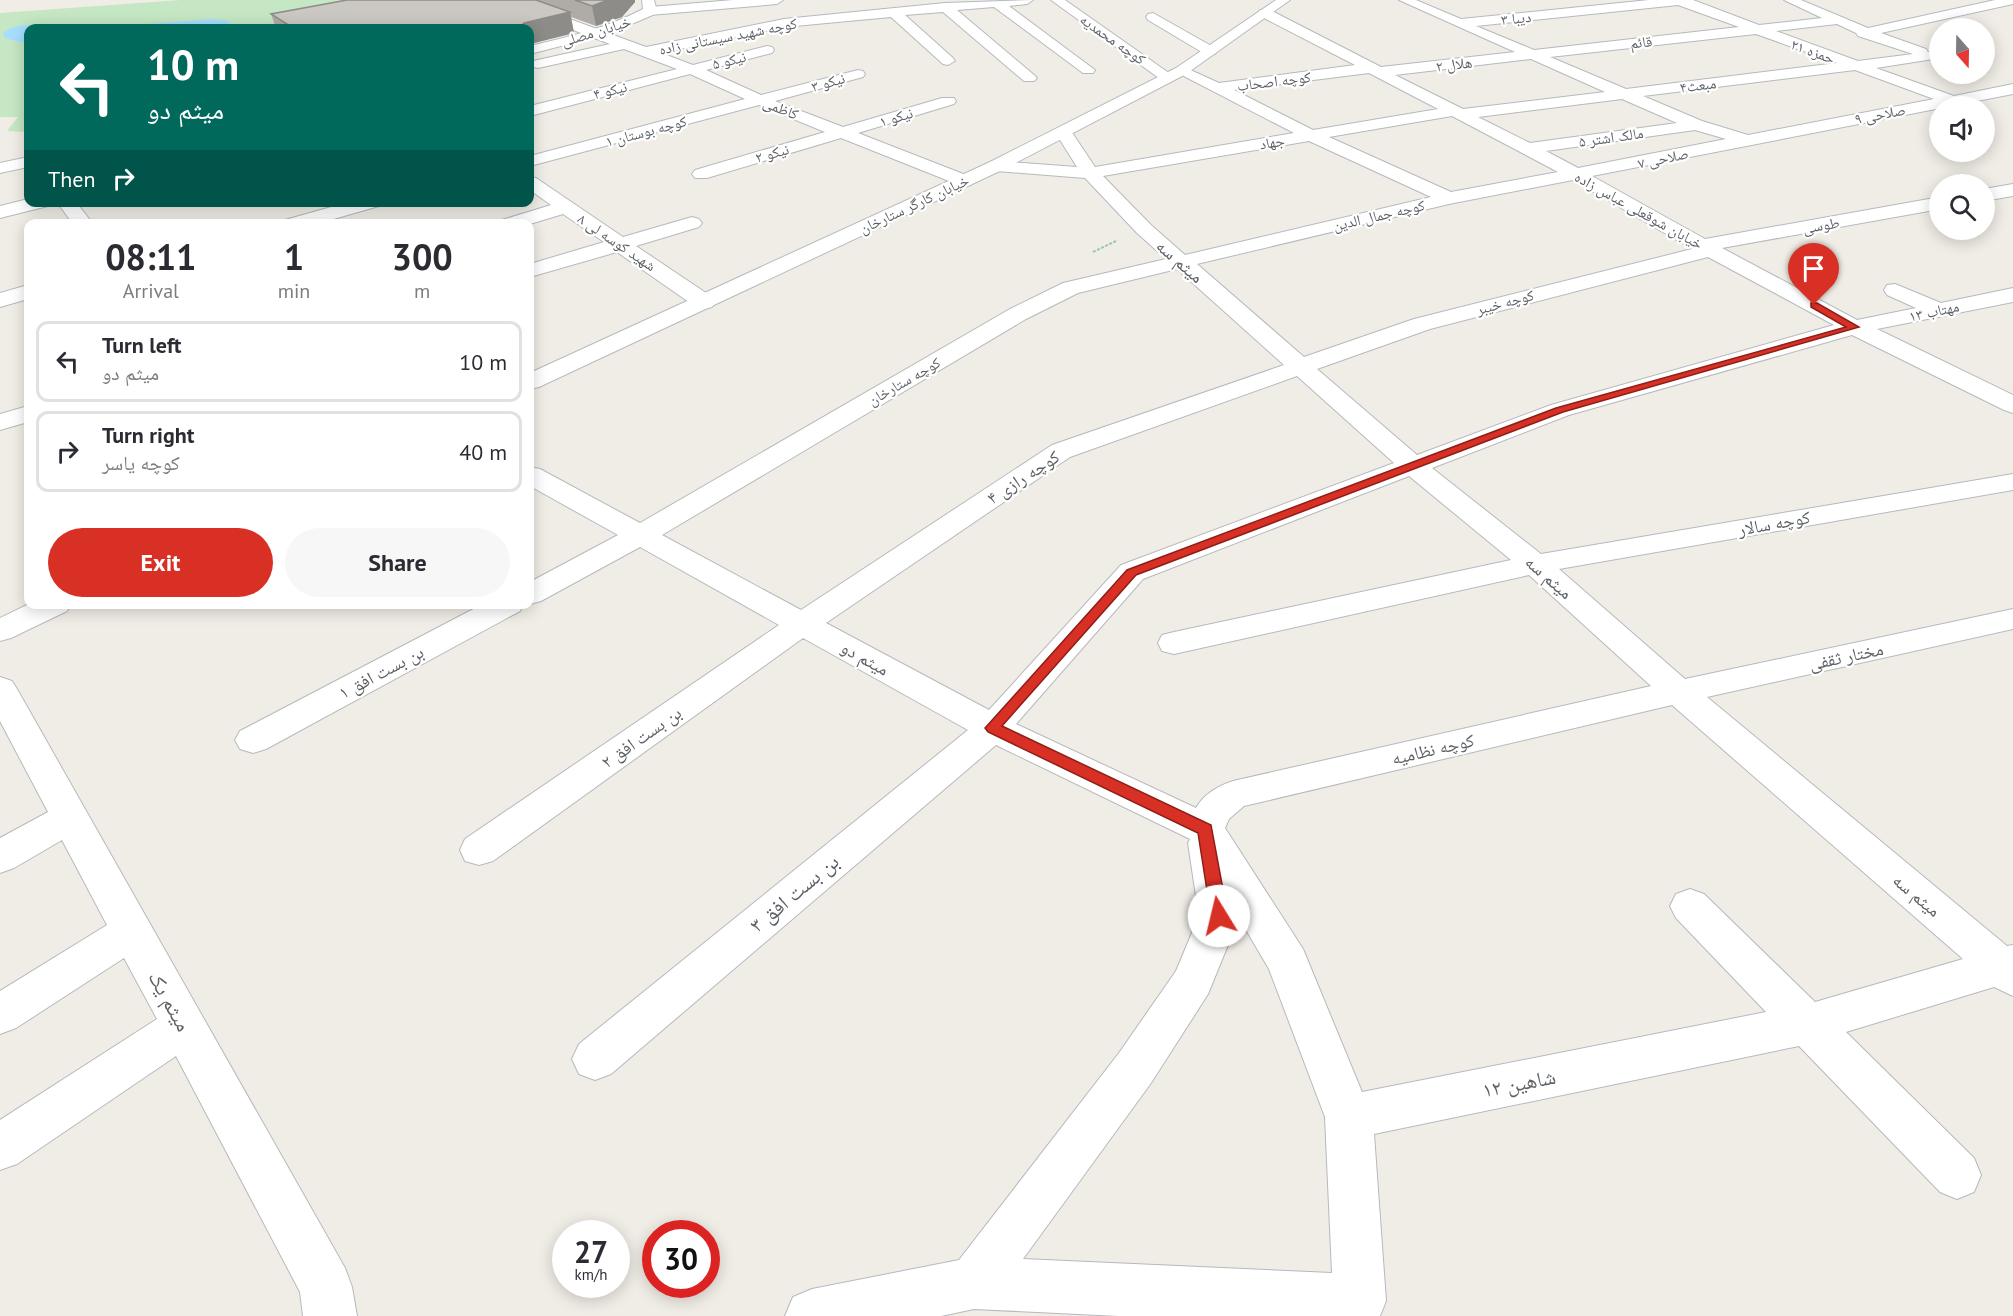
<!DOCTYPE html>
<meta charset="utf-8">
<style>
body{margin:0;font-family:"PT Sans","Noto Naskh Arabic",sans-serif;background:#f7f7f7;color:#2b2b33;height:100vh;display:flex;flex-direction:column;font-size:22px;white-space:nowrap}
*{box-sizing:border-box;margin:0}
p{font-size:20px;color:#7c7c81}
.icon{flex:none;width:33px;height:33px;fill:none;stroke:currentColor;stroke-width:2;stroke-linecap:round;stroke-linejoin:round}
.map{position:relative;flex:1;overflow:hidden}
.panel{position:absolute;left:24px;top:219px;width:510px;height:390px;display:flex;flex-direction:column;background:#fff;border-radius:12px;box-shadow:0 3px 15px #0003}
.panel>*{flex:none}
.top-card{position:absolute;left:24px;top:24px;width:510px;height:183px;border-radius:12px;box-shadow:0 3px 15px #0003;background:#00695c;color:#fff;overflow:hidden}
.needle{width:39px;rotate:160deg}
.controls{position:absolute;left:1929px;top:18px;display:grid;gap:12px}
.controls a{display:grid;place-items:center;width:66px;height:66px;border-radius:50%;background:#fff;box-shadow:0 3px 15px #0003;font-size:30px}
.speed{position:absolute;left:552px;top:1220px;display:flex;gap:12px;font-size:30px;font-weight:700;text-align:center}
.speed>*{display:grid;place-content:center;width:78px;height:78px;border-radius:50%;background:#fff;box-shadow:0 3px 15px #0003;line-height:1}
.speed small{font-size:15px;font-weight:400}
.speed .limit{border:9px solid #d22;background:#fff;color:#111}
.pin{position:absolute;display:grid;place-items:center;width:51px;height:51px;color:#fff;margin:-62px -26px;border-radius:50% 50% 50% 0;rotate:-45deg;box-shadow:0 0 6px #0007}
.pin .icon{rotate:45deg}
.me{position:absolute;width:66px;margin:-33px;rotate:351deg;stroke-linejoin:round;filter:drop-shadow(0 0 4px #0008)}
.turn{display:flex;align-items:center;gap:21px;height:126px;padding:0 24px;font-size:27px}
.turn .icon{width:78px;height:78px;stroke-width:2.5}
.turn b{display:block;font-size:42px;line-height:51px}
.then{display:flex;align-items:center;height:57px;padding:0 24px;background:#0003;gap:12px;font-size:22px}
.eta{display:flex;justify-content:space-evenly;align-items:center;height:102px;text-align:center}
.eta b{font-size:36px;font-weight:700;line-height:42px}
.cta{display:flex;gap:12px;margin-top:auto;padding:12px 24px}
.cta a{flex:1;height:69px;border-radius:36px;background:#d93025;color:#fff;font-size:24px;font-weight:700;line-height:69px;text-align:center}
.cta a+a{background:#f7f7f7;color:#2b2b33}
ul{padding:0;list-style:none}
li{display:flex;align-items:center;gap:18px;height:81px;margin:0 12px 9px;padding:0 12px;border:3px solid #e1e1e2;border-radius:12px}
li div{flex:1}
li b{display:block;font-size:22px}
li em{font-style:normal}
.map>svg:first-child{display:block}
</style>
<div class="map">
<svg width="2013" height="1316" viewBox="0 0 2013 1316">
<rect width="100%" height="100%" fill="#f0ede6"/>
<path fill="#c5e7c3" d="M181 0H358L301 28H28V132L7 131 18 117H0V13Z"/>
<path fill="#a7deff" d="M214 19 228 21 230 25 226 28H28V44L5 38 3 33 11 28 23 25 121 26Z"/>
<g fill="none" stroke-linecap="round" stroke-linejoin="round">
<defs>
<path id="street" d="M500 0H518L646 47 784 19 945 3 1033 0 1027 4 1009 6 1095 70 1093 73H1083L994 7 957 10 1034 75 1037 78 1034 81H1024L943 12 905 15 953 58 955 61 948 65 943 64 891 17 784 27 661 53 693 65 767 46 772 47 774 50 772 53 706 70 761 95 858 70 863 71 865 74 863 77 775 101 843 127 942 98H954L956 101 954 104 858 133 971 177 974 181 971 185H959L841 138 707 178H695L692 174 695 170 825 132 759 105 530 166V156L745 99 690 74 530 116V106L677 69 624 49 538 68 533 67 531 64 533 61 610 44 502 3Z
M733 0H783L777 4 650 15 643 11 650 7Z
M1051 0H1065L1176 78 1168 83 1163 81Z
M1399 0H1416L1461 19 1649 0H1693L1759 25 1822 18 1784 0H1801L1868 28 1995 0H2013V4L1881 33 1926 49 1928 52 1939 53 1940 58 1876 68 1954 96 2013 84V94L1592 176 1705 239 1940 197V209L1722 248 1857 320 1916 308 1887 295 1884 290 1887 285 1895 284 1941 303 2013 288V302L1877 329 2013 395V413L2004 410 1852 335 1569 415 1432 468 1541 554 2013 474V490L1559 569 1685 679 2013 609V629L1707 697 2007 946 2013 945V996L1994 987 1846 1032 1974 1158 1981 1175 1974 1192 1957 1199 1940 1192 1799 1046 1374 1134 1386 1301 1380 1316H1119L974 1309 941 1316H785L793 1297 812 1289 959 1260 1119 1053 1176 971 1199 916 1188 843 1190 839 996 745 611 1074 595 1080 579 1074 572 1059 579 1044 968 730 803 638 493 861 479 865 465 861 460 850 465 839 779 625 640 547 541 601 530 604V582L618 535 530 486V467L540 469 640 523 1010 309 1063 283 1166 259 1137 233 1085 178 996 171 990 170 987 166 990 162 996 161 1077 167 1055 132 1063 127 1069 128 1095 167 1294 133 1174 71 1176 68H1186L1219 83 1355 65 1260 16 1258 13 1260 10H1270L1381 67 1515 52ZM1678 5 1739 27 1534 50 1476 26ZM1837 24 1856 33 1858 36 1913 54 1858 61 1776 31ZM1756 34 1837 63 1626 89 1550 57ZM1531 59 1605 92 1463 109 1395 75ZM1855 70 1934 99 1748 135 1702 121 1643 96ZM1369 73 1438 109 1313 130 1234 90ZM1622 99 1677 123 1530 143 1478 117ZM1452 116 1558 172 1451 192 1329 137ZM1695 130 1726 139 1578 168 1546 151ZM1309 141 1431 197 1185 255 1151 225 1103 176ZM1573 180 1692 249 1414 319 1304 357 1197 264 1449 204ZM1708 257 1834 325 1551 405 1417 455 1317 369 1430 329ZM1177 269 1284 365 1052 445 801 610 662 535 1026 319 1078 293ZM1297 376 1394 463 1121 565 989 710 826 623 1070 457ZM1409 476 1511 560 1174 632 1162 635 1158 643 1162 651 1174 654 1529 575 1651 686 1233 781C1218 786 1204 794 1196 808L1016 724 1143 579ZM1672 705 1963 959 1815 1002 1704 894 1690 889 1676 894 1670 906 1676 918 1766 1012 1362 1092 1303 949 1225 828 1229 819 1244 806ZM1239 918 1269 969 1325 1117 1332 1273 1023 1259 1151 1083 1208 994Z
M1153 13 1215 48 1217 51 1215 54H1205L1148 20 1146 17 1148 14Z
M530 177 536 178 623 237 692 217 699 219 702 223 699 227 636 246 712 297 715 302 712 307 704 309 696 307 617 252 530 277V264L604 242 563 214 530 224H500L502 220 551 205 530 190Z
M2013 184V196L1984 201V189Z
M28 199V202H50L48 206 0 218V206Z
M57 202H76L93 224H73Z
M349 202H381L379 206 316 224H283L285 220Z
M28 285V299L0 307V293Z
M28 406V422L0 430V414Z
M483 604H524L520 611 266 749 253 753 240 749 235 740 240 731Z
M0 677 12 681 17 689 345 1268 352 1287 357 1316H303L300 1292 176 1056 17 1164 0 1170V1120L157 1019 124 958 16 1028 0 1034V991L107 925 62 840 14 868 0 873V838L48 812 0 721Z"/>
<path id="secondary" d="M642 0H654L657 11 655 14 611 33 530 54V46C569 37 607 28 643 9Z
M1276 0H1290L1186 74 1002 170 539 387 530 389V373L990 162 1176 68Z
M28 157V167L0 173V163Z
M29 604H71L67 611 11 638 0 641V618Z"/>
</defs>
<use href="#street" stroke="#b6b9bd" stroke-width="2"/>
<use href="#secondary" stroke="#b7bbc0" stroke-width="2"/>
<path stroke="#9bc8a6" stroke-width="2" stroke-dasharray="3 1.5" stroke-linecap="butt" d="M1093 252 1116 241"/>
<use href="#street" fill="#fff" fill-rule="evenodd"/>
<use href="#secondary" fill="#fff" fill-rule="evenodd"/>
</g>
<path fill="#afaca8" d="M347 0H635V2L622 17 596 26 571 17 574 33 530 44V28H276L271 14Z"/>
<path fill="#8e8c88" d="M608 0H635V2L622 17 596 26 592 6Z
M570 12 574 33 530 44V28H506L524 23Z"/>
<path fill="#cbc8c3" stroke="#8e8c88" stroke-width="1.5" d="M347 0H536L570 12 524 23 522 25 506 28H293L271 14Z
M575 0H608L592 6Z"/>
<path fill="#d93025" stroke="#8d1f18" stroke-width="1.5" d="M1811 303H1817L1859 327 1563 412 1136 575 1002 726 1211 825 1228 916 1225 921 1219 923 1213 921 1211 916 1198 833 988 732 985 728 1127 570 1556 408 1846 327 1811 307Z"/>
<g text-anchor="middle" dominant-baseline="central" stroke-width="4.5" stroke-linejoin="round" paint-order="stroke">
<g font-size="15" fill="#5d6266" stroke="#fff">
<text transform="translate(1516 18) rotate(-6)">دیبا ۳</text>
<text transform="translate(596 31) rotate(-17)">خیابان مصلی</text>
<text transform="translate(728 36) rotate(-11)">کوچه شهید سیستانی زاده</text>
<text transform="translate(1113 39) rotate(35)">کوچه محمدیه</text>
<text transform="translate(1641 42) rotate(-7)">قائم</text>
<text transform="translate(1813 51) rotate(20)">حمزه ۲۱</text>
<text transform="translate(729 60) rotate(-14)">نیکو ۵</text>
<text transform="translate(1454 64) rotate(-7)">هلال ۲</text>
<text transform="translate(1274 81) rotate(-7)">کوچه اصحاب</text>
<text transform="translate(828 82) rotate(-16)">نیکو ۳</text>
<text transform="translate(1698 85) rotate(-7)">مبعث۴</text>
<text transform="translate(610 90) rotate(-14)">نیکو ۴</text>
<text transform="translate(781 108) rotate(22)">کاظمی</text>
<text transform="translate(1880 114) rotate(-11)">صلاحی ۹</text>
<text transform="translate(896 117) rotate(-17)">نیکو ۱</text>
<text transform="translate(646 131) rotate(-15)">کوچه بوستان ۱</text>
<text transform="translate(1611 137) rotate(-8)">مالک اشتر ۵</text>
<text transform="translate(1272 142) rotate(-10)">جهاد</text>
<text transform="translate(772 153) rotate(-16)">نیکو ۲</text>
<text transform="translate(1663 158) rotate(-12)">صلاحی ۷</text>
<text transform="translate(914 204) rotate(-25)">خیابان کارگر ستارخان</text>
<text transform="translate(1639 210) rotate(29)">خیابان شوقعلی عباس زاده</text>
<text transform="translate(1379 215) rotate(-13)">کوچه جمال الدین</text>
<text transform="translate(1821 225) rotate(-10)">طوسی</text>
<text transform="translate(617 242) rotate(34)">شهید کوسه لی ۸</text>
<text transform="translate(1505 302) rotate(-15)">کوچه خیبر</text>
<text transform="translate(1934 311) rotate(-12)">مهتاب ۱۳</text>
<text transform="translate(904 381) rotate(-30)">کوچه ستارخان</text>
</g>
<g font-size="18" fill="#5d6266" stroke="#fff">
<text transform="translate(1180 261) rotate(41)">میثم سه</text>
<text transform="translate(1023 477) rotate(-33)">کوچه رازی ۴</text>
<text transform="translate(1774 523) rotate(-10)">کوچه سالار</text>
<text transform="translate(1549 577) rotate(41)">میثم سه</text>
<text transform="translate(1846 656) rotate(-12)">مختار ثقفی</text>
<text transform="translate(865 658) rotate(29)">میثم دو</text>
<text transform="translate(381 672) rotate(-28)">بن بست افق ۱</text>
<text transform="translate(641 737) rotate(-35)">بن بست افق ۲</text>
<text transform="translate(1433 749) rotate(-13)">کوچه نظامیه</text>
<text transform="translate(1917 895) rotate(40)">میثم سه</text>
</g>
<g font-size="21" fill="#5d6266" stroke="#fff">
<text transform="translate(794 893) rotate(-40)">بن بست افق ۳</text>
<text transform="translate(170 1001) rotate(61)">میثم یک</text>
<text transform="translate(1519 1083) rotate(-11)">شاهین ۱۲</text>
</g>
</g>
</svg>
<div class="controls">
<a><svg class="needle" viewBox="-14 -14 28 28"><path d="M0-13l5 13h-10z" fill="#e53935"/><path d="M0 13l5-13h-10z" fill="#7c7c81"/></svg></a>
<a><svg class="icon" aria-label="sound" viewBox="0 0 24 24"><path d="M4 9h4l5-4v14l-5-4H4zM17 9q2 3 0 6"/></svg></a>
<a><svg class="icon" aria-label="search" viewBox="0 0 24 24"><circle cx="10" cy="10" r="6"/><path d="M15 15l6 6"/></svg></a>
</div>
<div class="speed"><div>27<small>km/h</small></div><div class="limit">30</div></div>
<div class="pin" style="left:1814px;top:305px;background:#d93025"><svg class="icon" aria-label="arrive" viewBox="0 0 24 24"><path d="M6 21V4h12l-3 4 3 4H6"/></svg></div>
<svg class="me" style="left:1219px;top:916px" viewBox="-20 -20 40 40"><circle r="19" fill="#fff"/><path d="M0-13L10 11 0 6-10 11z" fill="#d93025"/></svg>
<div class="top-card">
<div class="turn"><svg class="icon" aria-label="left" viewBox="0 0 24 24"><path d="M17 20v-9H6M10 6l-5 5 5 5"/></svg><div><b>10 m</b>میثم دو</div></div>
<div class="then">Then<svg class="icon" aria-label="right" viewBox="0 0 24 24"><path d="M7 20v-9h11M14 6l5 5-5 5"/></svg></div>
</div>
<section class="panel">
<div class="eta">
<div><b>08:11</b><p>Arrival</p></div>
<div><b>1</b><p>min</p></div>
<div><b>300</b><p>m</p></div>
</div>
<ul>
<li><svg class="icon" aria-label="left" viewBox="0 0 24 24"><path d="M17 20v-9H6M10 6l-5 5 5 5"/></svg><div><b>Turn left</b><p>میثم دو</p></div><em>10 m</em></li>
<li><svg class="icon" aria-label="right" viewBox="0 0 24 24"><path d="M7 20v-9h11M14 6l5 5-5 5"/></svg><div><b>Turn right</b><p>کوچه یاسر</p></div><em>40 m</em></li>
</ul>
<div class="cta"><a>Exit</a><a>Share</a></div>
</section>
</div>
